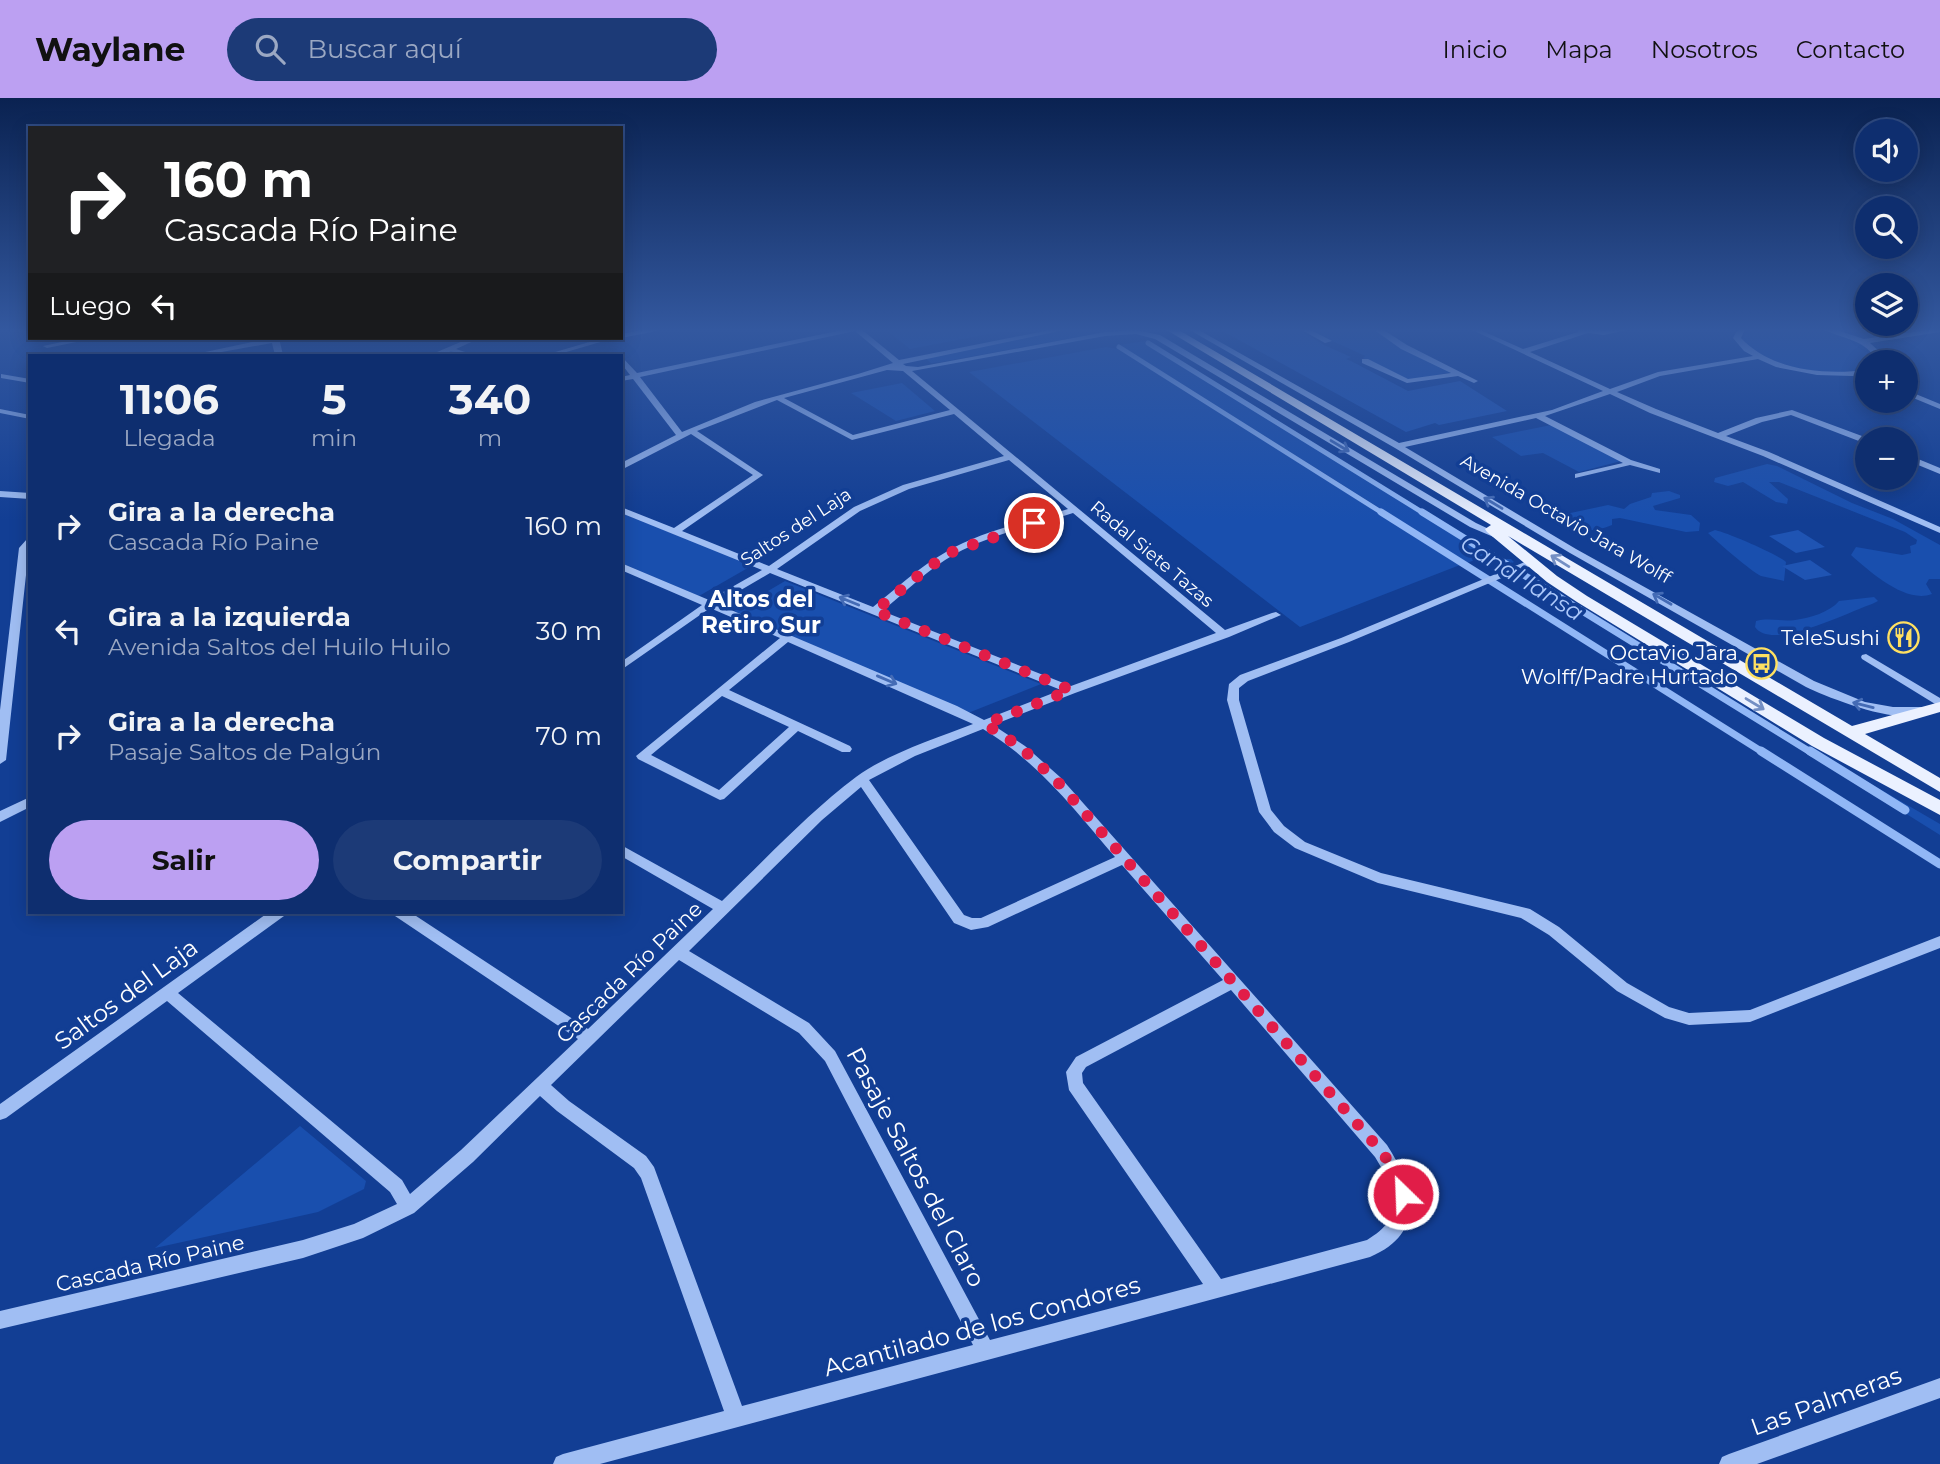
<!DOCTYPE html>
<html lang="es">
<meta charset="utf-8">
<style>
body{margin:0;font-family:Montserrat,sans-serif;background:#1c3a77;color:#f1f3f6;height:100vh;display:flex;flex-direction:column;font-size:26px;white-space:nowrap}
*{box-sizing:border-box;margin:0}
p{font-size:23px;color:#9ba8c3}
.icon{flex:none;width:38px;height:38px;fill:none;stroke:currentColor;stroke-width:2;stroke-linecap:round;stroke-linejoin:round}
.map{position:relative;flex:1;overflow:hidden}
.drawer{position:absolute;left:28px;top:256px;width:595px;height:560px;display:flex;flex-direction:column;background:#0e2e6f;border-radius:0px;box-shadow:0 4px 18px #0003,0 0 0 2px #2e4a82}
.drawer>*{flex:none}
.hud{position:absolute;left:28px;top:28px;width:595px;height:214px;border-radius:0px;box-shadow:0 4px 18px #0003,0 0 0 2px #2e4a82;background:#202124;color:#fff;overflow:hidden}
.buttons{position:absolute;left:1855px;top:21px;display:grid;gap:14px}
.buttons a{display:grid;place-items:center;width:63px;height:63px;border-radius:50%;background:#0e2e6f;box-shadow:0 4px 18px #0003,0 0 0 2px #2e4a82;font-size:35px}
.pin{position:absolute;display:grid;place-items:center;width:60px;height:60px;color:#fff;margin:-30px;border:4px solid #fff;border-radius:50%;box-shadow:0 2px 7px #0007}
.me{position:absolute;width:77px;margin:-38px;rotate:336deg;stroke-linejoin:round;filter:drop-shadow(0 0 5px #0008)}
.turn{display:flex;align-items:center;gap:24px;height:147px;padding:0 21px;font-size:32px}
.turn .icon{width:91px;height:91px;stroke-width:2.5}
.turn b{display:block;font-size:49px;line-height:60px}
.then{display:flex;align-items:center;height:66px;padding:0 21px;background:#0003;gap:14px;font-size:26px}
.eta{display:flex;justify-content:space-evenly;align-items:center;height:119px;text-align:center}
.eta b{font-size:42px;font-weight:700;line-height:49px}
.cta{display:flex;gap:14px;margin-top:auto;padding:14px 21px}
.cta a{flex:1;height:80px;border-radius:42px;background:#bca0f2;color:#111;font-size:28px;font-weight:700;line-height:80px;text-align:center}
.cta a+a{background:#1c3a77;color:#f1f3f6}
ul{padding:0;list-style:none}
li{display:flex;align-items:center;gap:21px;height:105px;padding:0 21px}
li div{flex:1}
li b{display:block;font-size:26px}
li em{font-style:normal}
header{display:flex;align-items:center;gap:42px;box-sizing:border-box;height:98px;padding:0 35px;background:#bca0f2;color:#111}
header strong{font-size:33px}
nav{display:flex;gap:38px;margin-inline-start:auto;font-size:24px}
.search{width:490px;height:63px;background:#1c3a77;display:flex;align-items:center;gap:18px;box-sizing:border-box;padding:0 24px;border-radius:38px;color:#9ba8c3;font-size:26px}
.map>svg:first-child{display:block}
</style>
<header>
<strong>Waylane</strong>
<div class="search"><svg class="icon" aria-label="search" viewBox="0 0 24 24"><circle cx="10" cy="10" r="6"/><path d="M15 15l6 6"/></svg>Buscar aquí</div>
<nav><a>Inicio</a><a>Mapa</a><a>Nosotros</a><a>Contacto</a></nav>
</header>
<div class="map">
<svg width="1940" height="1366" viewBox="0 0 1940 1366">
<rect width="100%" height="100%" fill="#123e94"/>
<path fill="#194fae" d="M885 231H1015L910 251Z
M1067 231H1089L1093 236 941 264 931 265 925 260Z
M1306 231 1377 232 1453 274 1409 282 1365 262 1363 260 1365 258C1345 248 1326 241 1306 231Z
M1747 231C1779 231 1863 224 1876 263L1867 264V271C1834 281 1764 270 1742 241Z
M1145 243 1503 461H1511L1514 464 1508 467 1490 456 1467 465 1120 247Z
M1106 249 1117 251 1169 282 1460 467 1300 529 969 274Z
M902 285 935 313 896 323 851 295Z
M1551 327 1621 363 1579 374 1543 355 1521 358 1492 339Z
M1767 366 1777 368 1852 405 1893 421 1940 447V481H1929L1926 486 1932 496C1906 506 1870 474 1851 457L1856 449 1902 457 1911 455 1910 448 1916 446 1917 442 1905 434 1779 384H1769L1788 401 1787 406 1776 404 1743 384 1728 388 1714 384 1715 380Z
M1669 393 1680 397V400L1653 408 1655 412 1691 417 1700 425 1699 433 1686 434 1620 420 1612 421V427C1592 436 1576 433 1558 422L1561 417 1608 407 1624 411 1630 406 1651 399 1652 395Z
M621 415 636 421 753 467 699 498 621 465Z
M1715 432C1728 435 1777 456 1786 464L1784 483C1777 481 1768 480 1761 478 1753 475 1715 442 1708 435Z
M1530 476 1581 511 1811 651 1940 726V737L1524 477Z
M785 483 1041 586 968 615 734 513Z
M1874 499 1878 503 1872 506C1850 513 1772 554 1755 529L1756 523C1770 519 1781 524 1795 522 1810 520 1830 514 1839 503Z
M300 1028 366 1083 364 1091 318 1114 155 1150Z"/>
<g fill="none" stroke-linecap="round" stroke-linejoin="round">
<path stroke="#91b7f6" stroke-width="5" d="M1148 245 1425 416
M1119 249 1384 416"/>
<path stroke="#91b7f6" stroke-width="7" d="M1381 414 1764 655
M1422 414 1812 655"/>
<path stroke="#91b7f6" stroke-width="9" d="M1761 653 1940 766
M1810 653 1905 712"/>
</g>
<path fill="#1f54b3" d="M1219 231H1298L1324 247 1351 259 1346 261 1351 263 1408 293 1460 283 1507 313 1439 327 1435 325 1406 334Z
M1798 432 1825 449 1796 455 1769 438Z
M1810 462 1832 477 1805 482 1782 468Z"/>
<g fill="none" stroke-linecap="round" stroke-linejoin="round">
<path fill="#a0bef3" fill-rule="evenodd" d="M647 231H661L657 233 621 240H619H621V236Z
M847 231H861L899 262 1055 231H1069L903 266 906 268 918 269 1105 234 1136 232 1160 237 1476 425 1504 438 1499 441 1496 440 1470 429 1155 241 1136 236 1105 238 912 273 1225 532 1272 515 1276 514 1281 517 1229 539 1075 595 993 627 1025 648 1060 679 1387 1047C1414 1089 1427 1135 1370 1159L600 1366H553L556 1359 563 1356 724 1313 641 1080 634 1070 557 1013 540 998 473 1064 414 1115 363 1140 303 1160 0 1231V1213L303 1142 354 1126 397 1106 390 1094 167 903 6 1020 0 1022V1006L269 814H286L284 818 178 895 402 1082 410 1096 461 1052 578 941 395 818 393 814H410L588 931 713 811 621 758V747L722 803C765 762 808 715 856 679 887 656 937 640 973 626L788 544 729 592 850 648 852 651 850 654H842L798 633 724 701 720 702 638 661 636 658 780 540 710 510 621 572V564L702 507 621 472V465L709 502 762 472 621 415V409L674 430 753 377 691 336 621 372V365L676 337 633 281 621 283V279L630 277 621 265V258L637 275ZM855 233 893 265 858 276 755 304 682 334 640 279ZM887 272 903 273 950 312 853 337 784 300ZM777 302 852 342 954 316 1004 358 903 387 854 409 769 468 682 433 763 377 697 333ZM1009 362 1068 411C1027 424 983 432 946 454 919 469 897 490 873 509L777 471 860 413 909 391ZM1073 415 1216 535 1071 588 882 513C906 494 928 471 955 456 992 436 1033 428 1073 415ZM770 475 1061 592 984 622 957 608 717 506ZM722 598 789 629 719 692 651 657ZM983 631C1037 663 1075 712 1115 759L981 820H972L964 817 869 682 915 658ZM861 689 954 825 971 832 988 829 1122 767 1223 882 1076 959 1066 974 1069 992 1203 1186 990 1242 835 953 809 925 689 853 822 722ZM679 862 799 935 825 963 973 1247 742 1308 654 1069 646 1058 569 1003 551 987ZM1231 892 1375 1059C1396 1093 1407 1118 1367 1142L1221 1181 1083 985 1082 975 1086 969Z
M1188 231H1197L1399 345 1552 312 1603 293 1470 231H1478L1523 251 1578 234 1577 231 1604 233 1632 231 1604 237 1588 235 1530 254 1610 291 1658 274 1753 258 1744 253 1733 240 1738 231H1745L1741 240C1772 273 1824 277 1867 272V276L1853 278 1817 277 1776 269 1758 261 1660 278 1617 294 1656 311 1718 335 1756 320 1792 312 1870 341H1867V345H1864L1791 317 1762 324 1726 338 1769 354 1940 429V435L1763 358 1650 315 1610 296 1545 318 1631 362 1660 371V375L1630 367 1575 380V376L1623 365 1536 320 1405 349 1576 451 1814 583 1865 604 1893 609H1922L1928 613C1906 631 1829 600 1806 589L1570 455 1395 350Z
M1300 231H1309L1332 243 1325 245Z
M1373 231H1382L1407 247 1478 283 1474 285 1458 278 1407 285 1362 265V261H1368L1408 281 1451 275 1401 251Z
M1822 231H1834L1864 241 1934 231H1940V234L1870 245 1881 255 1885 264H1877C1867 241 1842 241 1822 231Z
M81 240H96L47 250 43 248Z
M272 240H279L283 257H275L272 245 205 257H191Z
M470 240H480L456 251 474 257C465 257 456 253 449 254 442 254 438 257 430 257Z
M603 240H614L556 257H545Z
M1 276 30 281V285L1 280Z
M1906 292 1940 306V311L1906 297Z
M0 311 30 317V321L0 315Z
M1906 356 1940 370V376L1906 362Z
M0 393 30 395V401L0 399Z
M30 440 6 662 0 666V612L19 450 27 441Z
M1532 461 1535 462V466L1349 544 1248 583 1239 590V602L1271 712 1284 728 1305 744 1381 775 1530 811 1559 829 1627 885 1669 909 1689 915 1750 912 1940 838V850L1750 924 1689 927 1665 920 1617 893 1549 837 1521 820 1378 785 1295 750 1274 734 1259 714 1227 602 1229 586 1240 577 1341 540Z
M1866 556 1940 600V609L1862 561 1861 559 1862 557Z
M30 699V709L0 724V713Z
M1940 1280V1300L1757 1366H1719L1722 1359 1729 1356Z"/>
<path fill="#ebf1ff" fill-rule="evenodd" d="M1165 231H1177L1852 628 1940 604V614L1865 636 1940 680V694L1508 438 1557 478 1587 498 1824 640 1940 702V717L1812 648 1577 504 1547 484 1487 434 1485 431 1491 427Z"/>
</g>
<defs><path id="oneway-shaft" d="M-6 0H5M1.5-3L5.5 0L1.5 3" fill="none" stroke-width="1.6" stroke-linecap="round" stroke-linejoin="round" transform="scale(1.75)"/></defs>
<g stroke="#446bb5">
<use href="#oneway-shaft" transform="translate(1340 348) rotate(31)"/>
<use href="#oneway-shaft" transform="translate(1493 405) rotate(-149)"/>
<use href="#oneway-shaft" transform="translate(1662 501) rotate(-150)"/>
<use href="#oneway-shaft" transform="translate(849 503) rotate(-158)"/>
<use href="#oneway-shaft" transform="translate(887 582) rotate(23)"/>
<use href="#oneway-shaft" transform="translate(1863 607) rotate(-166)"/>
</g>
<g stroke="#748fc4">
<use href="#oneway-shaft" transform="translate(1560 463) rotate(-148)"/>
<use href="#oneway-shaft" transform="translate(1755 606) rotate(31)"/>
</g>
<linearGradient id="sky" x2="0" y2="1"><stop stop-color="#0a2251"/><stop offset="0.55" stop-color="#33589f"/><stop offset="1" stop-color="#33589f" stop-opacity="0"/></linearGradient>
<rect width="1940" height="422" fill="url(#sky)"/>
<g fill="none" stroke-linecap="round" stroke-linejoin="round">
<path stroke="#e11d48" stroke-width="12" stroke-dasharray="0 21.6" d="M1034 425 952 454 929 469 875 513 1071 592 985 626 1019 648 1056 682 1381 1053 1391 1067 1403 1096"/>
</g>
<defs>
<symbol id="restaurant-ring" viewBox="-11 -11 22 22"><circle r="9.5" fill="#123e94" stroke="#ffe061" stroke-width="1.5"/><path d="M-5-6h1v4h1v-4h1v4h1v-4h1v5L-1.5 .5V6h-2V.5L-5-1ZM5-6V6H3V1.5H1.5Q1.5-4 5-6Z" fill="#ffe061"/></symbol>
<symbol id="bus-ring" viewBox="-11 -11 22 22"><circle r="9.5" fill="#123e94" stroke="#ffe061" stroke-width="1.5"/><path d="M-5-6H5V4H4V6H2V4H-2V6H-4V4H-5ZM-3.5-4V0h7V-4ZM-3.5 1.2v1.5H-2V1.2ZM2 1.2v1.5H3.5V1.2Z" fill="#ffe061"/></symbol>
</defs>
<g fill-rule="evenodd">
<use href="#restaurant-ring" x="1886" y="522" width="35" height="35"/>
<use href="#bus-ring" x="1744" y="548" width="35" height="35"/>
</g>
<g text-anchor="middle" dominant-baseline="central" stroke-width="7" stroke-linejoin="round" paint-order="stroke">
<g font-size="18" fill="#fff" stroke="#123e94">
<text transform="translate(1566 421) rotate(30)">Avenida Octavio Jara Wolff</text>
<text transform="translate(796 429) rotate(-33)">Saltos del Laja</text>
<text transform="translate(1152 456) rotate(40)">Radal Siete Tazas</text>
</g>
<g font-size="21" fill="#fff" stroke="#123e94" text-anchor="end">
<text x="1880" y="539">TeleSushi</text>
<text x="1738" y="554">Octavio Jara<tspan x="1738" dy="24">Wolff/Padre Hurtado</tspan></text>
</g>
<g font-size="21" fill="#fff" stroke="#123e94">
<text transform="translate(629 874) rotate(-44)">Cascada Río Paine</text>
<text transform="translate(150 1165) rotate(-13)">Cascada Río Paine</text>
</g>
<g font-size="23" font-style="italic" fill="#acc8fa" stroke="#123e94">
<text transform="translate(1522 480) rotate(32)">Canal Iansa</text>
</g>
<g font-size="23" font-weight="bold" fill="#fff" stroke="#123e94">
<text x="761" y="501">Altos del<tspan x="761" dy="26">Retiro Sur</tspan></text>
</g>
<g font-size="24" fill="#fff" stroke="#123e94">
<text transform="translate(126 896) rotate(-36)">Saltos del Laja</text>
<text transform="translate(916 1069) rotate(62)">Pasaje Saltos del Claro</text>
<text transform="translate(982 1228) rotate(-15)">Acantilado de los Condores</text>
<text transform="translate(1826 1303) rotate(-20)">Las Palmeras</text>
</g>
</g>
</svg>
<div class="buttons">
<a><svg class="icon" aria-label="sound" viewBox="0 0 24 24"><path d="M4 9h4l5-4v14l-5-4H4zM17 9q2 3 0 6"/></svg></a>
<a><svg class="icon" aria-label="search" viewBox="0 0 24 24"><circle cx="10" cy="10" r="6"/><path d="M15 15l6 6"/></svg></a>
<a><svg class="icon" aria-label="layers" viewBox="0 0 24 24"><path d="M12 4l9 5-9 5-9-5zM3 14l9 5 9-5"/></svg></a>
<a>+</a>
<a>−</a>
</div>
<div class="pin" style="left:1034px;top:425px;background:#d93025"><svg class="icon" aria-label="arrive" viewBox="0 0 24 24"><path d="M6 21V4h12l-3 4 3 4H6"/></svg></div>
<svg class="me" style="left:1403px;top:1096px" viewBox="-20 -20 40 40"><circle r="17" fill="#e11d48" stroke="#fff" stroke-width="3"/><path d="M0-11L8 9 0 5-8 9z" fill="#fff"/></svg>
<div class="hud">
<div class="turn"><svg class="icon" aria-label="right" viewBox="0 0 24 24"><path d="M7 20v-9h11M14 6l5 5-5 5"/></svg><div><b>160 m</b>Cascada Río Paine</div></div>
<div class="then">Luego<svg class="icon" aria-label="left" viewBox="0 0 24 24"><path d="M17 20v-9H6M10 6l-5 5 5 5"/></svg></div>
</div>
<section class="drawer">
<div class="eta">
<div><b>11:06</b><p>Llegada</p></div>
<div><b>5</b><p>min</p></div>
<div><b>340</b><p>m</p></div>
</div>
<ul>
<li><svg class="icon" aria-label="right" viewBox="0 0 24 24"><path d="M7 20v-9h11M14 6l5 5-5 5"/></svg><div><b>Gira a la derecha</b><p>Cascada Río Paine</p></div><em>160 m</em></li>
<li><svg class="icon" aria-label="left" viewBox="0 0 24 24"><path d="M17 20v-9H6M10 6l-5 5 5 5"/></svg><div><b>Gira a la izquierda</b><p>Avenida Saltos del Huilo Huilo</p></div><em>30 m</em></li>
<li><svg class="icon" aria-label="right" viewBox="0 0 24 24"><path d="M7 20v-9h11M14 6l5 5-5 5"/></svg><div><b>Gira a la derecha</b><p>Pasaje Saltos de Palgún</p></div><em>70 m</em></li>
</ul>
<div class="cta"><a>Salir</a><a>Compartir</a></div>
</section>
</div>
